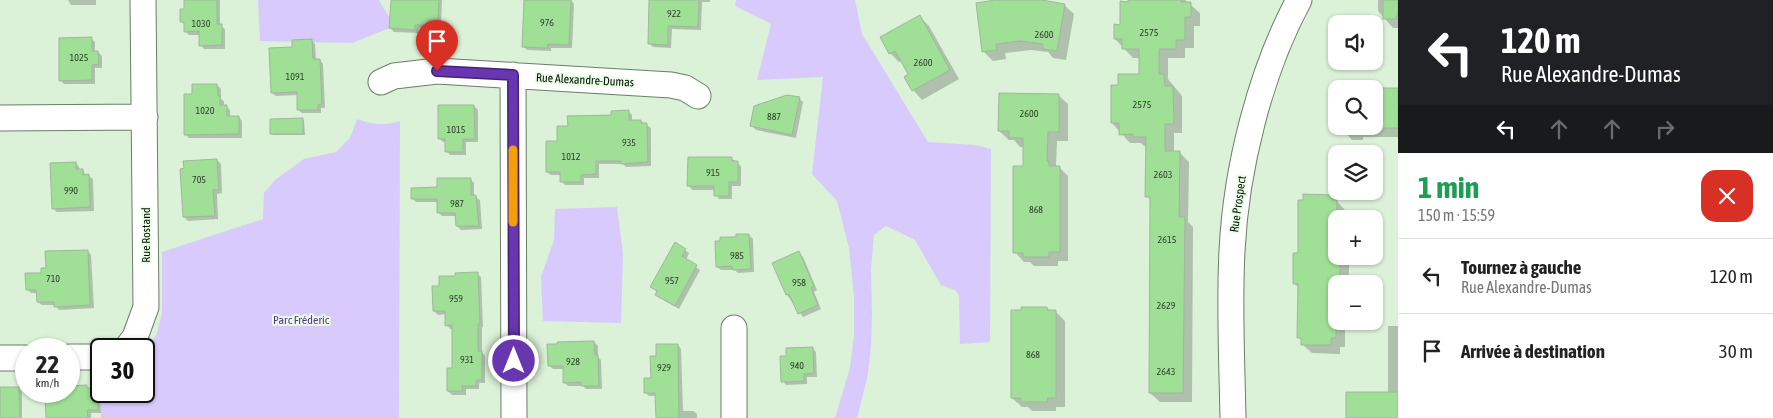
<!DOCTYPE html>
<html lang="fr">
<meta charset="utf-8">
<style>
body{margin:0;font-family:"Asap Condensed",sans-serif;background:#f2f2f2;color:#222;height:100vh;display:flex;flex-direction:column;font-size:19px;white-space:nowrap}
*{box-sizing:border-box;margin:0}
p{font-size:16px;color:#767676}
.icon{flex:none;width:28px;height:28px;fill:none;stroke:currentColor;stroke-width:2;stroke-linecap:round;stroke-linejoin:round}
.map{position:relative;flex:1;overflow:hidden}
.panel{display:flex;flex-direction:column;background:#fff;width:375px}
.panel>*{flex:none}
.guide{background:#202124;color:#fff;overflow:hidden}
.fabs{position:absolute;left:1328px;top:15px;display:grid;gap:10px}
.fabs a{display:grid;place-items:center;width:55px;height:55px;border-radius:10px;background:#fff;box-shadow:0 1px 4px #0004;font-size:25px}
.speed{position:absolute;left:15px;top:338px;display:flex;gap:10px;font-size:25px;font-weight:700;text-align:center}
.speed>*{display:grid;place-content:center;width:65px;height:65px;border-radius:50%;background:#fff;box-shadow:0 1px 4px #0004;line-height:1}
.speed small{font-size:12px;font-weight:400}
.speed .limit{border:2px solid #111;border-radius:8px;background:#fff;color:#111}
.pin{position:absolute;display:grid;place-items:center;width:42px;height:42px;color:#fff;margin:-51px -21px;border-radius:50% 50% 50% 0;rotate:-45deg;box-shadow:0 0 5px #0007}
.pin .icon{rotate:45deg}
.me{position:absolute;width:55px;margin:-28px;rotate:0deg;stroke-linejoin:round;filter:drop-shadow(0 0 4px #0008)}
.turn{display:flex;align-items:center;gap:18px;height:105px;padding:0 20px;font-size:22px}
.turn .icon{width:65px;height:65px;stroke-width:2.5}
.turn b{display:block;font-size:35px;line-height:42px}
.lanes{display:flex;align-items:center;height:48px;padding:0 20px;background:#0003;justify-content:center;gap:25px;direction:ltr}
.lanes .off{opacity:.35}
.round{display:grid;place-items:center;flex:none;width:52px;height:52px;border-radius:15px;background:#f2f2f2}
.overview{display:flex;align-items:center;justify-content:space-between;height:85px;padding:0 20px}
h1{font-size:30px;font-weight:700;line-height:38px;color:#1e9e55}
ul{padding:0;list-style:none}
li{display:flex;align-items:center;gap:15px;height:75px;padding:0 20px;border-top:1px solid #e0e0e0}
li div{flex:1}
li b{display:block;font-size:19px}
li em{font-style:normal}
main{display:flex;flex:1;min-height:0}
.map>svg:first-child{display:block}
</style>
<main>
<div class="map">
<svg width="1398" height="418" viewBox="0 0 1398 418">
<rect width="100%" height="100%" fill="#dbf1d8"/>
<path fill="#d9cafe" d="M258 0H379L392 22 390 28 352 43 260 41Z
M736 0H855L862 34 928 142 975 145 991 149 990 342 960 344 959 295 955 290 941 285 915 240 886 226 874 235 871 269 872 314 871 345 868 374 857 418H835L850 368 854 334V298L849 248 837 201 812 174 823 77 757 80 771 24 735 6Z
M357 119C373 125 383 126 400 121L399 418H101L100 370H101V391H144V353L153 341 157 333 162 313V252L263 219 264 193 275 180 304 159 336 152 350 138Z
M617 207 623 254 621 323 543 321 541 277 554 240 555 209Z"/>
<path fill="#0003" d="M68 0H96V5H71Z
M185 0H220V26L225 29V49H204L201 45 200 35H189L185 31V25L181 21 185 10Z
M392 0H442L441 24 431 23V29L419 28 418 33 394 32 390 28Z
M525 0H571L574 4 572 48H551V51L527 50 523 46Z
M651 0H710V2H702L701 30 672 29 671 48 653 47 650 44Z
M1004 0H1041L1064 5 1074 14 1066 60 1053 58 1048 52 1031 50 1005 53 1006 59 993 61 983 51Z
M1129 0H1185L1200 13V26H1194V48H1185V58H1168V79L1182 96V133H1174V153H1180L1189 162 1188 222 1193 227 1192 402H1160L1150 393 1151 201 1147 196V146H1144L1141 143H1130L1112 123 1120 86 1140 75V58H1133L1115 39Z
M1378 0H1398V28H1393L1378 11Z
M920 17 929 26 959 79 922 100 913 90 909 75 901 61 899 62 890 53Z
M91 39 95 42V52H98L102 56V68H95V84H64L60 80Z
M311 40 315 44 316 60H320L323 64 325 108H321V113H302L298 110V95L276 96 272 93 294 49Z
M1398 84V137H1363V140H1352L1340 126H1374V90H1398Z
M217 85 221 89V99L224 101V106H226L230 110V117H239L242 121V138H189L185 134 193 95Z
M1343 86H1354L1357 89H1343Z
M1058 95 1068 104V141H1057L1056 167H1059L1068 176V261H1058V266H1034L1030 262H1024L1015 252 1025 167V147H1020L1014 140H1009L999 131Z
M799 98 803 102 796 138 756 130 752 126Z
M474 106 478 110V142H466V155H450L447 151V142H443L440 139Z
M629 112 632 115V121H641L651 128V166L626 167 623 164H599V178H584V185H565L561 181V175H551L547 172 558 142 569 127Z
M302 119 304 120 305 135H273L272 134Z
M731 158 741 166V186H732V199H719L716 195V190H692L689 186Z
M217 160 221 164 222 193 217 194 218 219 188 221 184 217Z
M76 163 79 167 80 170H83L86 176H89L93 179 94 211 57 212 53 208Z
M470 179 474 183V196L480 200 482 229 461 230 457 226V216H442L438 212V202H416L413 199 438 188Z
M1332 196 1346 211V219H1336V256H1345V260L1349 264V284H1336V321H1345V347H1340V354L1312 353 1302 344V341L1299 337V288L1294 283 1299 254Z
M749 235 753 239 754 272 738 273 735 270H721L717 267 721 238Z
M675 244 689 253 686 260 700 270 679 309 660 298 657 295 658 292 651 287Z
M88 251 91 255 94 308 59 310 55 305H42L38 302V293H31L27 289 47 269Z
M799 253 803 257 817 290 814 292 821 309 803 317 787 295 774 264Z
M477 274 481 277 483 327H482V352L485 356V383H479V389H466V395H452L448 391 454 369V329H450L447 325 446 314 438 315 434 311 440 287 457 277Z
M1047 308 1050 311H1055L1065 321V407H1056V411H1032L1028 407H1022L1012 398Z
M1388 326H1398V418H1347L1388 394Z
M594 342 598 346V357L601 360 602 389H586L583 386H568L564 382V369H553L549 365Z
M678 345 681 349 683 411H693L697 414V418H658L657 396H649L645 392 652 379 657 357Z
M812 348 816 352 817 377H807V384L786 385 783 381 788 357Z
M69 387H87L89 389H96L100 393 101 413H91V418H47L69 391Z
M19 388 22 392V418H0V389Z"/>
<path fill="#9fdf96" stroke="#a1b69e" d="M184 0H217V24H222V45L199 46V31L184 32V22H180V9H184Z
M391 0H439L438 20H428L427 25H415V30L389 28Z
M524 0H571L569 45 548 44 547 48 522 47Z
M649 0H699L698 27 668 26V45L648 44Z
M995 0H1042L1065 4 1057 51 1043 49V44L1021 41 996 44 997 50 982 52 976 3Z
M1128 0H1181V2H1191V17H1185V40H1176V49H1159V74H1164L1165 86H1173L1174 124H1165V151H1180L1179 217H1185L1183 393H1149L1150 197H1145L1146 137H1133V134L1119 135V123H1111V85H1118V74H1139V49H1122V39H1114V24L1120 25V1L1128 2Z
M1383 0H1398V16H1396V19H1383Z
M920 15 950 70 912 91 904 77 908 74 895 51 889 54 880 37Z
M92 37V51H98L99 64 92 65V80L59 81V38Z
M312 39 313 59H320L322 104 318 105V110H297V92L271 93 269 48 292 47V40Z
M192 84H217L218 96H220V105H227V116H239V134L184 135V94H192Z
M1374 88H1398V128H1374Z
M999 93 1059 94V132H1048L1047 161H1049V166H1060V252H1049V257H1023V253H1013V166H1023V138H1009V131H998Z
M787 95 800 97 792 135 750 126 754 106Z
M438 105H474L475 139H463V152H445V139H438Z
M629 110V120H641V123H647L648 162 621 164V161H596V174L581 175V182H560V172H546V141H557V126H568L567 116 611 115V111Z
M303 118V134H270V119Z
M688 157H732V161H738V182H729V196H714V186H687Z
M217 159 219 190H213L215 216 183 217 180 169 184 168 183 161Z
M76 162V169H83V175L89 174 90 207 52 209 50 163Z
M437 178H471V195H476L479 226H456L455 213H437V199H411V188L437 187Z
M1303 194 1333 195 1332 200H1337L1336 256H1340V284H1336V338H1331V345H1301V338H1297L1298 284H1293V253H1298V200H1303Z
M736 234H749L751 269 733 270 732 266 716 267 715 241H720V237H736Z
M675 242 686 249 682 256 697 265 675 306 655 295 657 291 650 287Z
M88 250 90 305 54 307V302H37L36 290H26L25 273H41V268H46L45 251Z
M799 251 814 286 811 288 818 305 798 314 789 294 786 295 772 263Z
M478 272 480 324H478V351H482V380H476V386H462L463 391H447V368H452V325L445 326V311H433L432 286H439V276H455V273Z
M1021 307H1047V310H1056V398H1047L1048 402H1021V398H1011V310H1021Z
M594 341 595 355H598L599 386H581V382L563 383V366H548L547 344H557V342Z
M656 344H678L679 418H656L655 393H644V378H651L650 356H656Z
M813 347 814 373 804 374V381L781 382 780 356H786V348Z
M87 385V388H97L98 410H87L88 418H46L45 396H49V391H69V386Z
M0 387H19L20 418H0Z
M1346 392H1398V418H1346Z"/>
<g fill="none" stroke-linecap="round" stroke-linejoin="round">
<defs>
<path id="minor" d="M513 75 514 418
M381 82 394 76 437 71 671 85 685 88 698 96
M0 118 145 117
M734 328V418
M126 349 135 337 146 307 143 0
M69 357H101
M0 358H26
M1233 418C1232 363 1229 307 1232 251 1236 169 1260 72 1299 0"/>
</defs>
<use href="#minor" stroke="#6b7e68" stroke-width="27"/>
<use href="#minor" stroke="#fff" stroke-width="25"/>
</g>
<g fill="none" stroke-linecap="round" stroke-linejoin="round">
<defs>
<path id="route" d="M437 71 513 75 514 361"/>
</defs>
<use href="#route" stroke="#442371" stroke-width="12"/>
<use href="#route" stroke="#6836ae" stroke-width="9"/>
<path stroke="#f59e0b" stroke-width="9" d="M513 150V222"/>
</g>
<g text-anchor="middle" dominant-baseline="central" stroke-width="4" stroke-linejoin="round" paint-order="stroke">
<g font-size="10" fill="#2d422b">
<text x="674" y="13">922</text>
<text x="547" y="22">976</text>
<text x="201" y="23">1030</text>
<text x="1149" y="32">2575</text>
<text x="1044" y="34">2600</text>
<text x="79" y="57">1025</text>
<text x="923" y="62">2600</text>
<text x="295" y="76">1091</text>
<text x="1142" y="104">2575</text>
<text x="205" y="110">1020</text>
<text x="1029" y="113">2600</text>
<text x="774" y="116">887</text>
<text x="456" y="129">1015</text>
<text x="629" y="142">935</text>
<text x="571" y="156">1012</text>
<text x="713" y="172">915</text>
<text x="1163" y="174">2603</text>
<text x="199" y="179">705</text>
<text x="71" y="190">990</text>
<text x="457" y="203">987</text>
<text x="1036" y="209">868</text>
<text x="1167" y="239">2615</text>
<text x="737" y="255">985</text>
<text x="53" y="278">710</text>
<text x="672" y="280">957</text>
<text x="799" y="282">958</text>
<text x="456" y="298">959</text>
<text x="1166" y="305">2629</text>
<text x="1033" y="354">868</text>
<text x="467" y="359">931</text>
<text x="573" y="361">928</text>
<text x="797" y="365">940</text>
<text x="664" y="367">929</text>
<text x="1166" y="371">2643</text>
</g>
<g font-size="12" fill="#070e07" stroke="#e8ffe5">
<text transform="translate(585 80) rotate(3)">Rue Alexandre-Dumas</text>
<text transform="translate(1238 204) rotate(-82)">Rue Prospect</text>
<text transform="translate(146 235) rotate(-90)">Rue Rostand</text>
</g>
<g font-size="12" fill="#583291" stroke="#e8ffe5">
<text x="301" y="320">Parc Fréderic</text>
</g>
</g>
</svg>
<div class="fabs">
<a><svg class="icon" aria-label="sound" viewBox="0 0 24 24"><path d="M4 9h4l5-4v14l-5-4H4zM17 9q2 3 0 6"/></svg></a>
<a><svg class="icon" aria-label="search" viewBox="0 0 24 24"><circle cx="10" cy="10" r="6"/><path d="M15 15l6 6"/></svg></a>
<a><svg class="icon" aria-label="layers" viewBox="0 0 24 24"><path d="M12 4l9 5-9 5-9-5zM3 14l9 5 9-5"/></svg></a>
<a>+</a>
<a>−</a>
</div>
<div class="speed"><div>22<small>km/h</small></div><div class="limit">30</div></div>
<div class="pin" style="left:437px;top:71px;background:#d93025"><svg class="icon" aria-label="arrive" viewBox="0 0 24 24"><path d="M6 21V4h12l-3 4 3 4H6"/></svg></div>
<svg class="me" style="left:514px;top:361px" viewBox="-20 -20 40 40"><circle r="17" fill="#6836ae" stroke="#fff" stroke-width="3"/><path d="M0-11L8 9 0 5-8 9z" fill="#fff"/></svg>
</div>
<section class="panel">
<div class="guide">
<div class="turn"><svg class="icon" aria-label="left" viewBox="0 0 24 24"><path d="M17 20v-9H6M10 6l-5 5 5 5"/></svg><div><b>120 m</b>Rue Alexandre-Dumas</div></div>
<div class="lanes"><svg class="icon" aria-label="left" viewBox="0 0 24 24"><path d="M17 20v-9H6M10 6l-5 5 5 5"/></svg><svg class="icon off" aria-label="ahead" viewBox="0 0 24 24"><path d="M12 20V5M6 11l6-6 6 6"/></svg><svg class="icon off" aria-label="ahead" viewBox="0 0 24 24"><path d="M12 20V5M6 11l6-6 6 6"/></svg><svg class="icon off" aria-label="right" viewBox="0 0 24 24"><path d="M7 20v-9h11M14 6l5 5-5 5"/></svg></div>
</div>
<div class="overview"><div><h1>1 min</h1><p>150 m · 15:59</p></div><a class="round" style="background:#d93025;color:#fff"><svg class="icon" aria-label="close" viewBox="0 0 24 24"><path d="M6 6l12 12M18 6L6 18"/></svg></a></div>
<ul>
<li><svg class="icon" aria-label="left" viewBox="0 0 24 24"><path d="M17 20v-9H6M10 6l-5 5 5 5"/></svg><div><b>Tournez à gauche</b><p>Rue Alexandre-Dumas</p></div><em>120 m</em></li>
<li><svg class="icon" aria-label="arrive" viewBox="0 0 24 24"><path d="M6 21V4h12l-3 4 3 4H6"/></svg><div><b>Arrivée à destination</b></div><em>30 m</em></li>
</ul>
</section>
</main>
